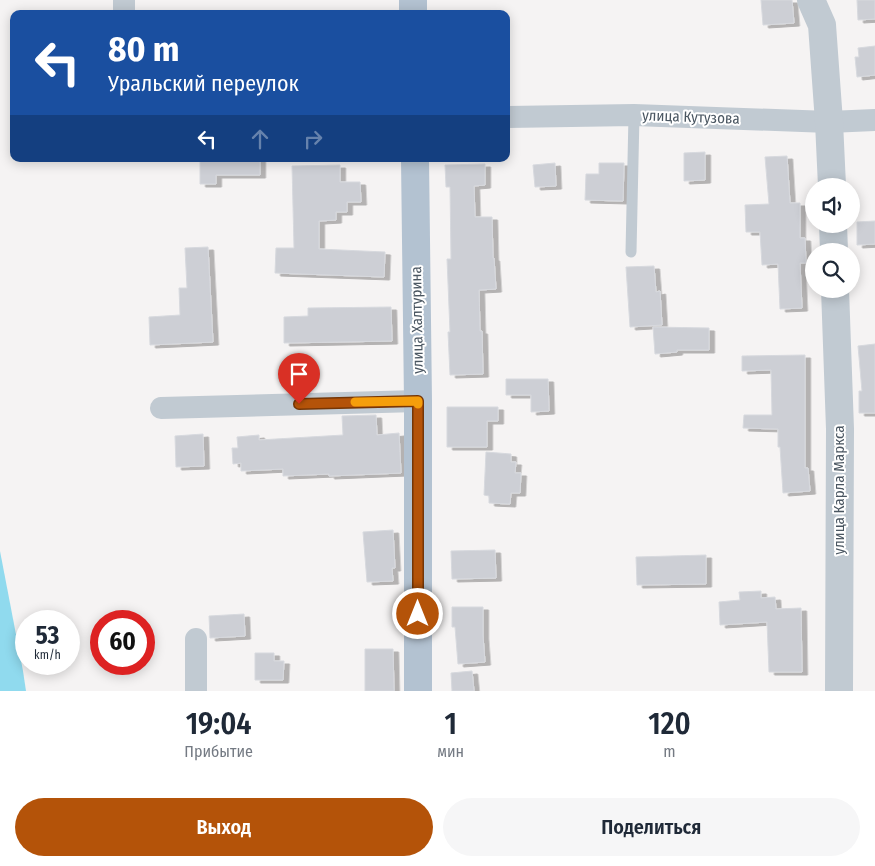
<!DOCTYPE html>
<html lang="ru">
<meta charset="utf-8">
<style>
body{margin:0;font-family:"Fira Sans Condensed",sans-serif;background:#f6f6f7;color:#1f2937;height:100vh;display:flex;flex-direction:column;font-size:19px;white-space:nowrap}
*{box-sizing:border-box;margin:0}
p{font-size:16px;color:#747a83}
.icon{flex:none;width:28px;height:28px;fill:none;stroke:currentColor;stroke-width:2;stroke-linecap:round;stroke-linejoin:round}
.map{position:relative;height:691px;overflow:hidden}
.side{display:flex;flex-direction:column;background:#fff;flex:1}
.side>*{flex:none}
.banner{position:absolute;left:10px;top:10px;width:500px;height:152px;border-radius:10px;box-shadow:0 2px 12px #0003;background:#1a4fa0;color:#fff;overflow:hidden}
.tools{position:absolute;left:805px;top:178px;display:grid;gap:10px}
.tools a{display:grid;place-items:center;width:55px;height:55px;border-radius:50%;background:#fff;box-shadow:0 2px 12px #0003;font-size:25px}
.speed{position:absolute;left:15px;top:610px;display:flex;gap:10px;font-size:25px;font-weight:700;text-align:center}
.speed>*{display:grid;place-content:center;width:65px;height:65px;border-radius:50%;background:#fff;box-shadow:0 2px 12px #0003;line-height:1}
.speed small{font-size:12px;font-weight:400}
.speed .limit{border:8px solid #d22;background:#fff;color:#111}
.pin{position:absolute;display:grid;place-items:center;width:42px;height:42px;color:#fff;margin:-51px -21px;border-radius:50% 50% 50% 0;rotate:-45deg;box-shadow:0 0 5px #0007}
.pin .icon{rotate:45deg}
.me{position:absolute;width:55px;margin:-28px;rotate:0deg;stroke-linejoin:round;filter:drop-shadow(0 0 4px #0008)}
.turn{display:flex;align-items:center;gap:18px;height:105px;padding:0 15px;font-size:22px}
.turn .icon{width:65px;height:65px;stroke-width:2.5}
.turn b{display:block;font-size:35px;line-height:42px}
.lanes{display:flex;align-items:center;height:48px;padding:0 15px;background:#0003;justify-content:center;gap:25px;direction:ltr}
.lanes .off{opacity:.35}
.eta{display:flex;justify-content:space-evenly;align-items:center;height:85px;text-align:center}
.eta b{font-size:30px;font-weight:600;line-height:35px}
.cta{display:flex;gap:10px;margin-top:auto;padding:10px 15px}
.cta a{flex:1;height:58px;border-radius:30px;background:#b45309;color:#fff;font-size:20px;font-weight:600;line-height:58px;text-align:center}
.cta a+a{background:#f6f6f7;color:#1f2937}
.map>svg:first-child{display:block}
</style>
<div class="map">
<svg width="875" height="691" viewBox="0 0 875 691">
<defs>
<filter id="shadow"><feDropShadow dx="5.5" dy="3" stdDeviation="0" flood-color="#0004"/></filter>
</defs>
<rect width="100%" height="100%" fill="#f5f3f3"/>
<path fill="#90daee" d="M0 551 23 671 26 691H0Z"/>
<path fill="#cdcfd5" stroke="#d7d9de" filter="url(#shadow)" d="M761 0H792L794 23 763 25Z
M857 0H875V19L858 20Z
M875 46V75L857 77 855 57H859L858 48Z
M705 152V180L684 181V153Z
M787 156 790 203H800V238H805L806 263H800L802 308 780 309 778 264 762 265 760 232H746L745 205 769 204 765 157Z
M200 159H260V175H216V184H200Z
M555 163 556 186 535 187 533 165Z
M599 163H624L623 201 585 200 586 174H599Z
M485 164V185L474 186 475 217H492L493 258H494L496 289 479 290 480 331H482L483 374 450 375 448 332H450L447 259H451L450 187H446L445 165Z
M340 165V182H360L361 202H347V212H336V220L319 221V249L385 252 384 277 275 273 276 248H294L292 166Z
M875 221V244L857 245V222Z
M208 247 213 342 150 345 149 317 180 315 179 288H187L185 248Z
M654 266 656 292 660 291 662 325 630 327 626 267Z
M391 307 392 341 284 343V317L308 316V308Z
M653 327 709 328V350H677V352L655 354Z
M875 344V413H859V391H862L858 346Z
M805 355V468H808L810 491 783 493 780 447H778V429L743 428 744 415H772L771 370 742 371V356Z
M506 379H548L549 411 531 412V395H506Z
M447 407H498V421H487V447H447Z
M376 415 377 435 399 433 401 473 329 476V474L283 476V469L241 471V463L233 464 232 448H238L237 437 259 435V440L343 435 342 416Z
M203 434 204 466 176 467 175 436Z
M486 452 511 454V462H516L515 473H521L520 493H511L510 504 489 503V496L484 495Z
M393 530 395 568H392L393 581 367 582 363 532Z
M495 550 496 578 452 579 451 551Z
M706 555V584L637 585 636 557Z
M761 591V598L775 597 776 609 801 608 802 672H769L767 622 720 625 719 602 740 600 739 592Z
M452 607H483V636L485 662 458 664 455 627H452Z
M244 614 245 636 210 638 209 616Z
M365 649H393L394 691H365Z
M255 653H274V661H284L283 680H255Z
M472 671 474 691H452L451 673Z"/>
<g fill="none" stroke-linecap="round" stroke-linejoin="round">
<path stroke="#c1cad2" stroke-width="11" d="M631 252 634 115"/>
<path stroke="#c1cad2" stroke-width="22" d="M124 14V0
M506 117 634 115 829 122 875 120
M161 408 418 401
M196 691V639"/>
<path stroke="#c1cad2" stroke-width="28" d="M811 0 822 25 829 122 832 186
M833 224 834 251
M835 289 840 429 839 691"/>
<path stroke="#b3c2d1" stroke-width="28" d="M413 0V14
M415 159 418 401V691"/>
</g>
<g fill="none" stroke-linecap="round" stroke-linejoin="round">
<defs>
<path id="route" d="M299 404 418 401V614"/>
</defs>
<use href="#route" stroke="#753606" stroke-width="12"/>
<use href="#route" stroke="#b45309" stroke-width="9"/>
<path stroke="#f59e0b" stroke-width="9" d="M355 402 418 401V404"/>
</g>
<g text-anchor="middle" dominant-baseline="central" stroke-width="4" stroke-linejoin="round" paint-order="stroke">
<g font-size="15" fill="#4a5661" stroke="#fff">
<text transform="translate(691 117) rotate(2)">улица Кутузова</text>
<text transform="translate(417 320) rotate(-91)">улица Халтурина</text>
<text transform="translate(839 490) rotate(-90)">улица Карла Маркса</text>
</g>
</g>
</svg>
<div class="tools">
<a><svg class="icon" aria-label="sound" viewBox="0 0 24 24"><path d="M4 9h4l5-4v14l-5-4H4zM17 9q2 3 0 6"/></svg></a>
<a><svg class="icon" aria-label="search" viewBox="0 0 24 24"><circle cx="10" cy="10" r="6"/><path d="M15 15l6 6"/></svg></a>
</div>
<div class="speed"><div>53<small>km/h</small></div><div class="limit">60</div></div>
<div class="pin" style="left:299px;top:404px;background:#d93025"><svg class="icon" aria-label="arrive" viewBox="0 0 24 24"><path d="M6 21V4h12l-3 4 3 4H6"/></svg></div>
<svg class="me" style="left:418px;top:614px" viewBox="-20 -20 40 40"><circle r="17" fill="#b45309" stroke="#fff" stroke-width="3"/><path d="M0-11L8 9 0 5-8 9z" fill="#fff"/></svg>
<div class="banner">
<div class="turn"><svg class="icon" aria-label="left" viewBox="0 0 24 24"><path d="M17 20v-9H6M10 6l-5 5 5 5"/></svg><div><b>80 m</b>Уральский переулок</div></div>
<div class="lanes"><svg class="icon" aria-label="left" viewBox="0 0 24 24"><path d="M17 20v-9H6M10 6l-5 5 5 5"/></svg><svg class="icon off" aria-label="ahead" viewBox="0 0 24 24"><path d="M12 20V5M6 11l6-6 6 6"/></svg><svg class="icon off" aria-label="right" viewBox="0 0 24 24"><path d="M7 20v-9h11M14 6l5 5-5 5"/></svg></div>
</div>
</div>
<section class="side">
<div class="eta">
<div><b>19:04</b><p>Прибытие</p></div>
<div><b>1</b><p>мин</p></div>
<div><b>120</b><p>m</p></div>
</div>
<div class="cta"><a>Выход</a><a>Поделиться</a></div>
</section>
